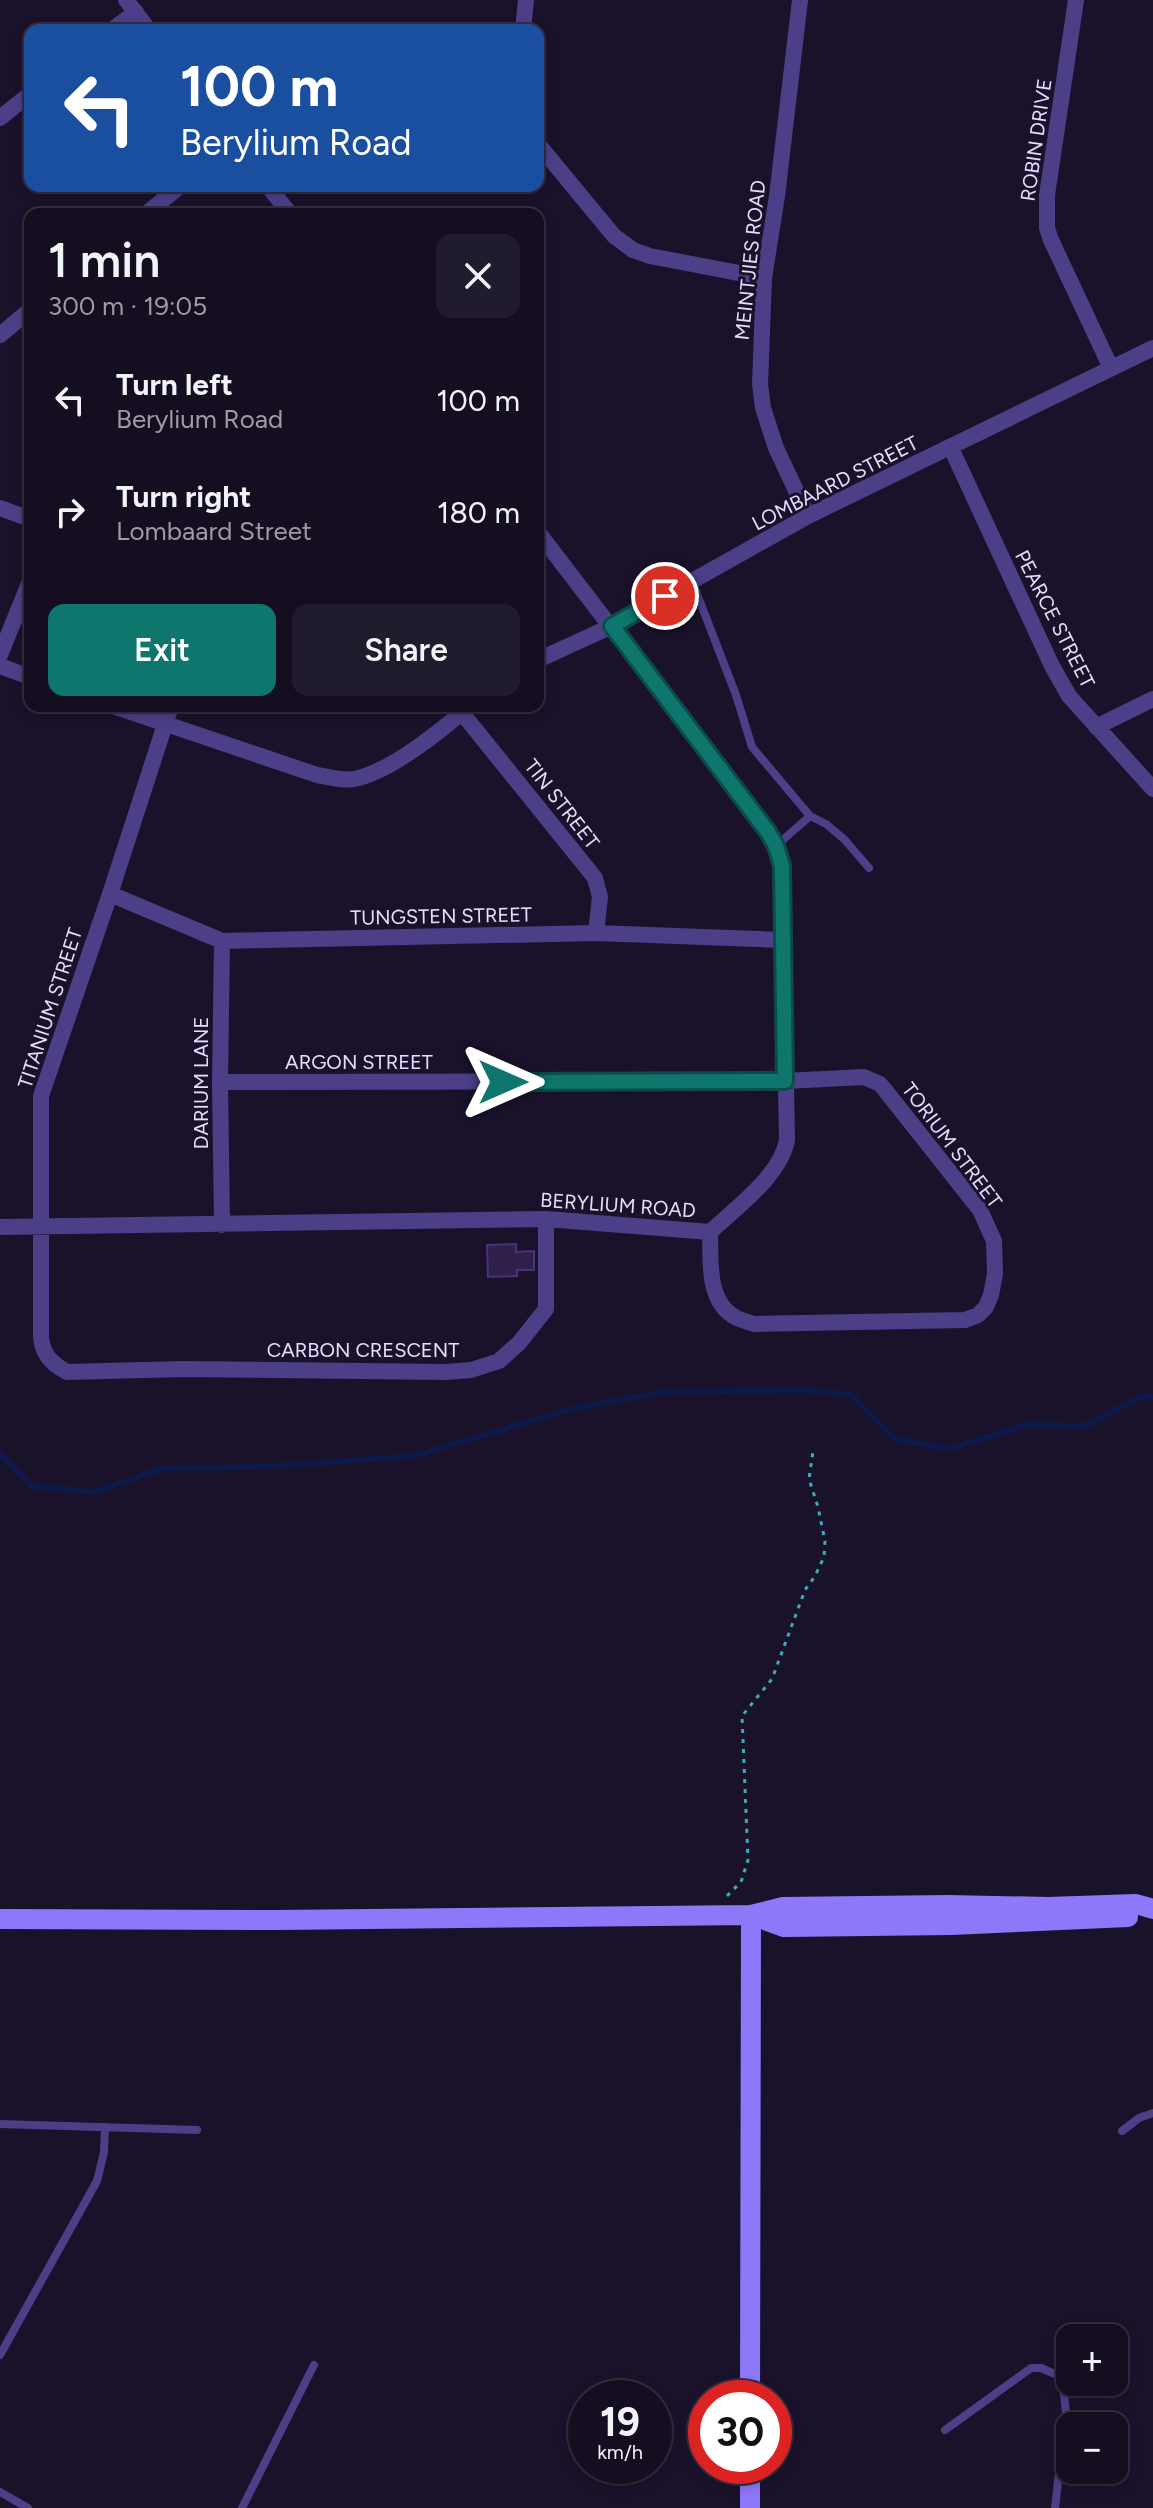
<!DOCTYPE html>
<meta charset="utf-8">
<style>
body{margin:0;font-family:Figtree,sans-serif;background:#211c2d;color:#f1f3f6;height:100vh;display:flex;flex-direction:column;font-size:30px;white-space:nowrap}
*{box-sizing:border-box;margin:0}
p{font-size:26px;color:#9d9ca5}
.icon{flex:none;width:44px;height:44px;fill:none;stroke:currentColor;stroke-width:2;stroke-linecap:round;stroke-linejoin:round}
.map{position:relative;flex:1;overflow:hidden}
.side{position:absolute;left:24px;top:208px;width:520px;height:504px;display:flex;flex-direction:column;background:#140e20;border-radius:16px;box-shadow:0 4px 12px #0003,0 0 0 2px #332e3e}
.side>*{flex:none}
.top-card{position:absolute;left:24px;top:24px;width:520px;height:168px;border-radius:16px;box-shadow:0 4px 12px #0003,0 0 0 2px #332e3e;background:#1a4fa0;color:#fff;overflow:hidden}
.tools{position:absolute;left:1056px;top:2324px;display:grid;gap:16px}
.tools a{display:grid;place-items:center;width:72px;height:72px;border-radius:16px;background:#140e20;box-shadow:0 4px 12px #0003,0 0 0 2px #332e3e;font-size:40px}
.speed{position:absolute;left:568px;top:2380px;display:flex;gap:16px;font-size:40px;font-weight:700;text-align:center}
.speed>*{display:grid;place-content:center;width:104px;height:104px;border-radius:50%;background:#140e20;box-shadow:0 4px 12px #0003,0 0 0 2px #332e3e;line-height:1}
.speed small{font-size:20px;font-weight:400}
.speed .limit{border:12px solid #d22;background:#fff;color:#111}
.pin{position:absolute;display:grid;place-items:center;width:68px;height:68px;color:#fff;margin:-34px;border:4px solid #fff;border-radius:50%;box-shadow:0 2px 8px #0007}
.me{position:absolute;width:88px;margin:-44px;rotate:90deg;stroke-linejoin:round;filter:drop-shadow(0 0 6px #0008)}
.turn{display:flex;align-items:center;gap:28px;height:168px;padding:0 24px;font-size:36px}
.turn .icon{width:104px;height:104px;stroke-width:2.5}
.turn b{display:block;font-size:56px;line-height:68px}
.round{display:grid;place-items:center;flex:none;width:84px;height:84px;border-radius:16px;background:#211c2d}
.summary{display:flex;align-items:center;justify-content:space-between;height:136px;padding:0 24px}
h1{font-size:48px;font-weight:600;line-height:60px}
.action{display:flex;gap:16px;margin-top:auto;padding:16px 24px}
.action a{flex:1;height:92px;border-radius:16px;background:#0f766e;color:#fff;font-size:32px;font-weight:600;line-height:92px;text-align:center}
.action a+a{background:#211c2d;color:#f1f3f6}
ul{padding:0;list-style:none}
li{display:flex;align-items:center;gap:24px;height:112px;padding:0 24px}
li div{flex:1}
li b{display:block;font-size:30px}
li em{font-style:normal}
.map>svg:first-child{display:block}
</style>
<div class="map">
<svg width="1153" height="2508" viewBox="0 0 1153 2508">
<rect width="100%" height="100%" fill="#1a122b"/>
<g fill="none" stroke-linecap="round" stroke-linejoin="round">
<path stroke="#0d1a49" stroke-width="6" d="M0 1454 32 1486 94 1492 164 1468 262 1467 414 1456 571 1409 662 1392 807 1390 852 1395 894 1439 949 1449 1026 1425 1085 1426 1142 1396 1153 1397"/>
</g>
<path fill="#2e1f4b" stroke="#493276" stroke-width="2" d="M516 1244V1252L534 1251V1270H517V1276L488 1277 487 1245Z"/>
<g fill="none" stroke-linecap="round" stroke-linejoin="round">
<path stroke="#36aeb9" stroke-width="3" stroke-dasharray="4 6" stroke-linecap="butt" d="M727 1896 741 1882 748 1860 742 1716 772 1679 805 1590 815 1576 824 1557 825 1541 818 1507 809 1479 813 1451"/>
<path stroke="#4c3f88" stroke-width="8" d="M692 581 736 695 752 747 810 816 826 824 844 839 869 868
M776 846 810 816
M0 2124 197 2130
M1122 2131 1139 2118 1153 2113
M0 2355 97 2181 104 2152 105 2127
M945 2430 1031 2368H1041L1057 2375 1064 2394 1066 2412 1055 2508
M0 2492 28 2508
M242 2508 314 2365"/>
<path stroke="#4c3f88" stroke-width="16" d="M126 0 149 30
M800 0 777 196 764 278 760 384 763 408 776 448 808 516
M1076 0 1047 195V228L1051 240 1111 368
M112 30 136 12
M523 30 526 0
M0 118 30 94
M538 144 614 236 633 250 650 256 764 278
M268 186 290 214
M146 214 180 186
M0 335 30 310
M951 448 1052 666 1069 696 1153 789
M0 508 30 519
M0 655 30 581
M538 660 612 626 808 516 1153 348
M0 666 30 677
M113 706 317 775C329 777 341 781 354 779 390 772 441 731 469 706
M171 706 110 894 41 1096V1338C43 1355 52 1364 67 1372L183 1369 446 1372 471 1370 499 1361 519 1343 546 1309V1219
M462 713 595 878 600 897 596 933
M1096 727 1153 699
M110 894 222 941 596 933 783 940
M222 941 220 1082 222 1225
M220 1082 785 1081 864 1077 880 1084 885 1090 980 1210 994 1241 995 1274 991 1295 986 1307 978 1315 965 1320 754 1324C748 1322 740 1320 735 1317 706 1301 711 1259 710 1232
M0 1227 546 1219 710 1232C736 1208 781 1175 787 1140L782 866 776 846 768 832 538 532"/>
<path stroke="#8e78fa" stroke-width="20" d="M751 1915 784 1927 951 1925 1128 1917
M0 1919 277 1920 751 1915 783 1907 948 1905 1048 1907 1136 1904 1153 1909
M750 2398 751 1915
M750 2466V2508"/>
</g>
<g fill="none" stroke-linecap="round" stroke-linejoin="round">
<defs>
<path id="route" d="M503 1082 785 1081 782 866 776 846 768 832 612 626 665 596"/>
</defs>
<use href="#route" stroke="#0a4d48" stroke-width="20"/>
<use href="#route" stroke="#0f766e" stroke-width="14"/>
</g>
<g text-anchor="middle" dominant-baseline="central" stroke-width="6" stroke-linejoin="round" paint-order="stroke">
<g font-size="20" fill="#e6ddfe" stroke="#1a122b">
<text transform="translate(1036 140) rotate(-82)">ROBIN DRIVE</text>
<text transform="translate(750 260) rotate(-84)">MEINTJIES ROAD</text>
<text transform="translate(835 483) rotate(-27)">LOMBAARD STREET</text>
<text transform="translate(1055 619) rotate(63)">PEARCE STREET</text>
<text transform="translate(562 804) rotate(52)">TIN STREET</text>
<text transform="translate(441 916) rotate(-1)">TUNGSTEN STREET</text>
<text transform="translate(50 1008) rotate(-72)">TITANIUM STREET</text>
<text x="359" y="1062">ARGON STREET</text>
<text transform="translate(201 1083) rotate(-90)">DARIUM LANE</text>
<text transform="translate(952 1145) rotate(53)">TORIUM STREET</text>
<text transform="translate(618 1205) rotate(4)">BERYLIUM ROAD</text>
<text x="363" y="1350">CARBON CRESCENT</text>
</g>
</g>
</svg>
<div class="tools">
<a>+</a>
<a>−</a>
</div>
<div class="speed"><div>19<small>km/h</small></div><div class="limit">30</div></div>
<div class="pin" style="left:665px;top:596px;background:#d93025"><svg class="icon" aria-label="arrive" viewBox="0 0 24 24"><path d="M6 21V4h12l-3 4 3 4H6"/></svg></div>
<svg class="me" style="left:503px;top:1082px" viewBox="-20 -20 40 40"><path d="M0-17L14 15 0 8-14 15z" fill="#0f766e" stroke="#fff" stroke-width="4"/></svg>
<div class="top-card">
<div class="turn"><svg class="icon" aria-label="left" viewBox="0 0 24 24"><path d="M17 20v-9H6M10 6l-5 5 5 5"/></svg><div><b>100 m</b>Berylium Road</div></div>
</div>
<section class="side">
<div class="summary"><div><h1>1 min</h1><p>300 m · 19:05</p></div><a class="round"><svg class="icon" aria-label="close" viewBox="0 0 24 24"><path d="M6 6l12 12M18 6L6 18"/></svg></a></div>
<ul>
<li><svg class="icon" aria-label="left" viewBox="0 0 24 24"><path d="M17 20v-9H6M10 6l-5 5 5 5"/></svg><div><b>Turn left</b><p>Berylium Road</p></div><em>100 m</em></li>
<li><svg class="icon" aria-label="right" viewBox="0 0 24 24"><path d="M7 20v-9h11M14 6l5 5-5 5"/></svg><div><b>Turn right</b><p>Lombaard Street</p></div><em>180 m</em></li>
</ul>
<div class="action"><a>Exit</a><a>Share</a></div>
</section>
</div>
